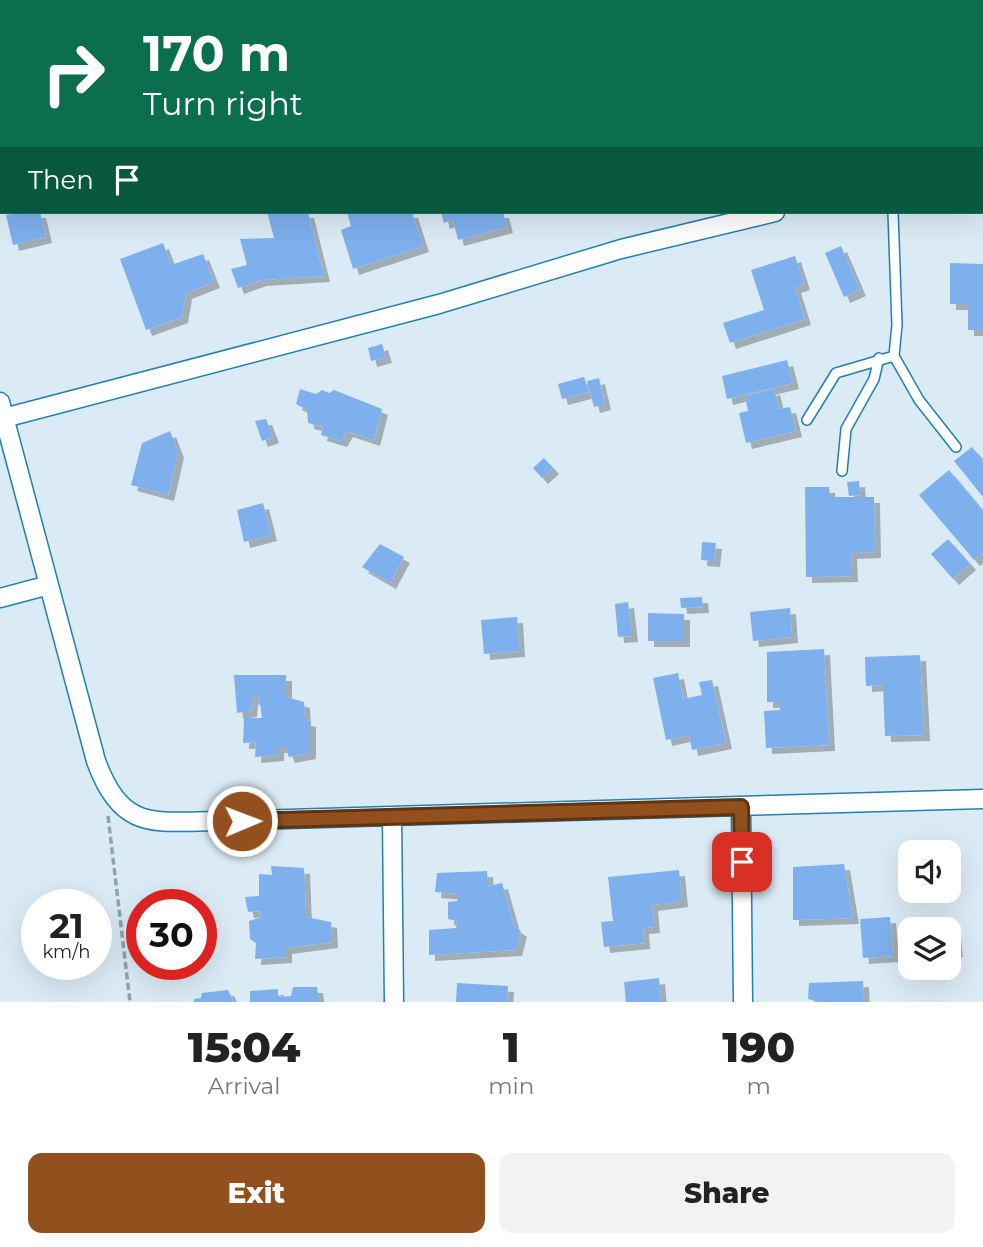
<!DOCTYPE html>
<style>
body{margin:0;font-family:Montserrat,sans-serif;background:#f2f2f2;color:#222;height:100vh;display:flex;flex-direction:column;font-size:26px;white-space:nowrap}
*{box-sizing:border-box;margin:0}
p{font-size:23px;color:#767676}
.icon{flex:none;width:38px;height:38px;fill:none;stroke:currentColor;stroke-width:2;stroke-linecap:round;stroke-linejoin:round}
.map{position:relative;height:1002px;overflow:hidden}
.sheet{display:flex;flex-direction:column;background:#fff;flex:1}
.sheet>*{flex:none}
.banner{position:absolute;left:0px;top:0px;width:984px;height:214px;box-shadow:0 7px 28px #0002;background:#0b6e4f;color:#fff;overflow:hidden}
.buttons{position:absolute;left:898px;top:840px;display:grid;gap:14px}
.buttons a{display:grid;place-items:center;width:63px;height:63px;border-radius:14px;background:#fff;box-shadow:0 7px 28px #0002;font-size:35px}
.speed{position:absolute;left:21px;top:889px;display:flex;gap:14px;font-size:35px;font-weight:700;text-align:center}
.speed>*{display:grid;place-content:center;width:91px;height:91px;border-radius:50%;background:#fff;box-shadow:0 7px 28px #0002;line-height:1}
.speed small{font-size:18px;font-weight:400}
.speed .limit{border:10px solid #d22;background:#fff;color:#111}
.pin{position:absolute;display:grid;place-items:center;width:60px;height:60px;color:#fff;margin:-30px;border-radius:14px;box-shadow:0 4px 10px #0006}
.me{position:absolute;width:77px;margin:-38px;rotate:89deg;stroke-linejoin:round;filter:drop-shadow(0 0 5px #0008)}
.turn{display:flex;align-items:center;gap:24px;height:147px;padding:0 28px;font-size:32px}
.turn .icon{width:91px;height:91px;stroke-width:2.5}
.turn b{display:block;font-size:49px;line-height:60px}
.then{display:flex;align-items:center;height:66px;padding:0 28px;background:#0003;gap:14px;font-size:26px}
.eta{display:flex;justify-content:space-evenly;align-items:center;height:119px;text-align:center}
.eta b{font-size:42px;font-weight:800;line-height:49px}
.cta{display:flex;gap:14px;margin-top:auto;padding:14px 28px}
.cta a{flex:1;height:80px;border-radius:14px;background:#91501d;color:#fff;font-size:28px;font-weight:800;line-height:80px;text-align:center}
.cta a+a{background:#f2f2f2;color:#222}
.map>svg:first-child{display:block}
</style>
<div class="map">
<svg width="983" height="1002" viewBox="0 0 983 1002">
<defs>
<filter id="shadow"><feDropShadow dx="6" dy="6" stdDeviation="0" flood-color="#0004"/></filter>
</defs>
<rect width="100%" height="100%" fill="#dbebf5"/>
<path fill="#7eb0ee" filter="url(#shadow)" d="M21 212H40L46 237 13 245 6 215Z
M267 212H308L324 276 261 280 238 288 231 269 247 265 240 239 274 238Z
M347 212H412L423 246 353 269 341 230 351 226Z
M441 212H503L507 227 458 240 453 220 444 223Z
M163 243 171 265 203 254 214 282 186 293 182 317 146 330 120 259Z
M841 246 860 290 844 297 825 253Z
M795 256 804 284 795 287 805 319 730 343 723 323 764 310 751 270Z
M950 263 983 264V330H968V304H950Z
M382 344 386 357 371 361 368 348Z
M787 360 793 383 727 399 722 376Z
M584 377 589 392 562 399 558 384Z
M599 378 605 404 594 407 587 381Z
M300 389 316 394 322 390 329 393 334 390 382 409 374 440 347 431 341 441 321 435 323 427 308 423 307 410 296 404Z
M774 389 779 409 790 407 796 431 746 443 739 413 748 411 745 396Z
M266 419 273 437 262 441 255 421Z
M170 431 178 452 168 495 131 485 142 443Z
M972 447 983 460V497L954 461Z
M544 458 553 468 542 478 533 468Z
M949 470 983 511V553L974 560 919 495Z
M859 481 860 495 849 496 847 482Z
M805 487H829L830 497H874L875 552 851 553 852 576 806 577Z
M263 503 271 535 244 542 237 510Z
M948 539 970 564 953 579 931 554Z
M702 542 716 543 714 561 701 560Z
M380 544 404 557 390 583 362 567Z
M702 597 703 607 681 608 680 598Z
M628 602 632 636 618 637 615 604Z
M790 608 792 637 753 641 750 612Z
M648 613 684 614V641H648Z
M517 617 519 651 484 654 481 620Z
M824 649 829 745 766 748 764 711 780 710 779 702H767V652Z
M920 655 924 735 885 736 883 685 866 686 865 657Z
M678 673 683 699 702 695 699 682 712 680 726 743 692 750 689 735 666 740 653 678Z
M234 675H286V697L304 702 305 720 310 721V753L289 757 285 747H278V755L255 757 256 742 243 743 244 718H262L259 697 252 699 251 711 237 713Z
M844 864 853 918 793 920V867Z
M271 866 304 868 306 917 331 922 332 942 286 948V957L255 959 256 943 250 939 249 921 262 917 260 911 248 912 245 897 259 896V874L272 875Z
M679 870 682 901 652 905 654 927 643 928 644 943 604 947 601 922 613 921 608 877Z
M487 871 488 886 502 883 514 926 521 931 516 950 429 955V930L456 928 458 921 448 919V902L457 901 459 894 435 892 437 873Z
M890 917 893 956 863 958 860 919Z
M955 934 957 951 948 952V935Z
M659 978 661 1002H626L624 982Z
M863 981 864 1002H820L808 999 809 983Z
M457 983 508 986 507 1002H456Z
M293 987H317L319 1002H250V991L278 989V997L291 996Z
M228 990 234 1002H194V999L201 998 202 993Z"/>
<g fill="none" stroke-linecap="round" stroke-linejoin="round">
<defs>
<path id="lane" d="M893 212 897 325 894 356 919 400 956 447
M807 420 836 373 894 356
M842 471 846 429 874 379 879 358"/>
<path id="street" d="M982 201H983
M0 402 96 761C122 831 152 822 217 821L983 799
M4 418 439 304 621 249 775 212
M0 598 49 585
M741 807 743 1002
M392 817 394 1002"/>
</defs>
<use href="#lane" stroke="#2281ad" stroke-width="12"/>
<use href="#street" stroke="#2281ad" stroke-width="21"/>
<path stroke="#90a3ae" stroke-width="3.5" stroke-dasharray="7 3.5" stroke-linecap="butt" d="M108 816 130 1002"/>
<use href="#lane" stroke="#fff" stroke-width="9"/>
<use href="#street" stroke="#fff" stroke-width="18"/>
</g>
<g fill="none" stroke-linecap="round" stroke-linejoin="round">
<defs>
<path id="route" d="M242 821 741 807 742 862"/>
</defs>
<use href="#route" stroke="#5e3413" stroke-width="18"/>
<use href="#route" stroke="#91501d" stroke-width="12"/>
</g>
</svg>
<div class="buttons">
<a><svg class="icon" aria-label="sound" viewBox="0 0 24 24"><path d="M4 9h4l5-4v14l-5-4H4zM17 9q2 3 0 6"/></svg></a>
<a><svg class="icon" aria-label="layers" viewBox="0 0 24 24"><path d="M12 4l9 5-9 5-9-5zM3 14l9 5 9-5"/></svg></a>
</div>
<div class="speed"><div>21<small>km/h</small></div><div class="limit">30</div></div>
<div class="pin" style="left:742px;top:862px;background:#d93025"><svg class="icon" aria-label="arrive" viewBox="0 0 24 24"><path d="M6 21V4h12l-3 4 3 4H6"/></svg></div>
<svg class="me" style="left:242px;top:821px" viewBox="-20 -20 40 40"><circle r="17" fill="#91501d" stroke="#fff" stroke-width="3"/><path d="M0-11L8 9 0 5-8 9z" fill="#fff"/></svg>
<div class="banner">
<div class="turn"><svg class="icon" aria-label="right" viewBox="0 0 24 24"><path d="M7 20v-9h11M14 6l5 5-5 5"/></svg><div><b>170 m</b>Turn right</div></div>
<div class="then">Then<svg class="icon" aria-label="arrive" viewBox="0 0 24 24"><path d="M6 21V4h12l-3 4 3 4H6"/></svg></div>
</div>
</div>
<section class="sheet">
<div class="eta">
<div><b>15:04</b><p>Arrival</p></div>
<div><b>1</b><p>min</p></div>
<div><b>190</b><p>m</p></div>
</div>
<div class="cta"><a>Exit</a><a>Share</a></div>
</section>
